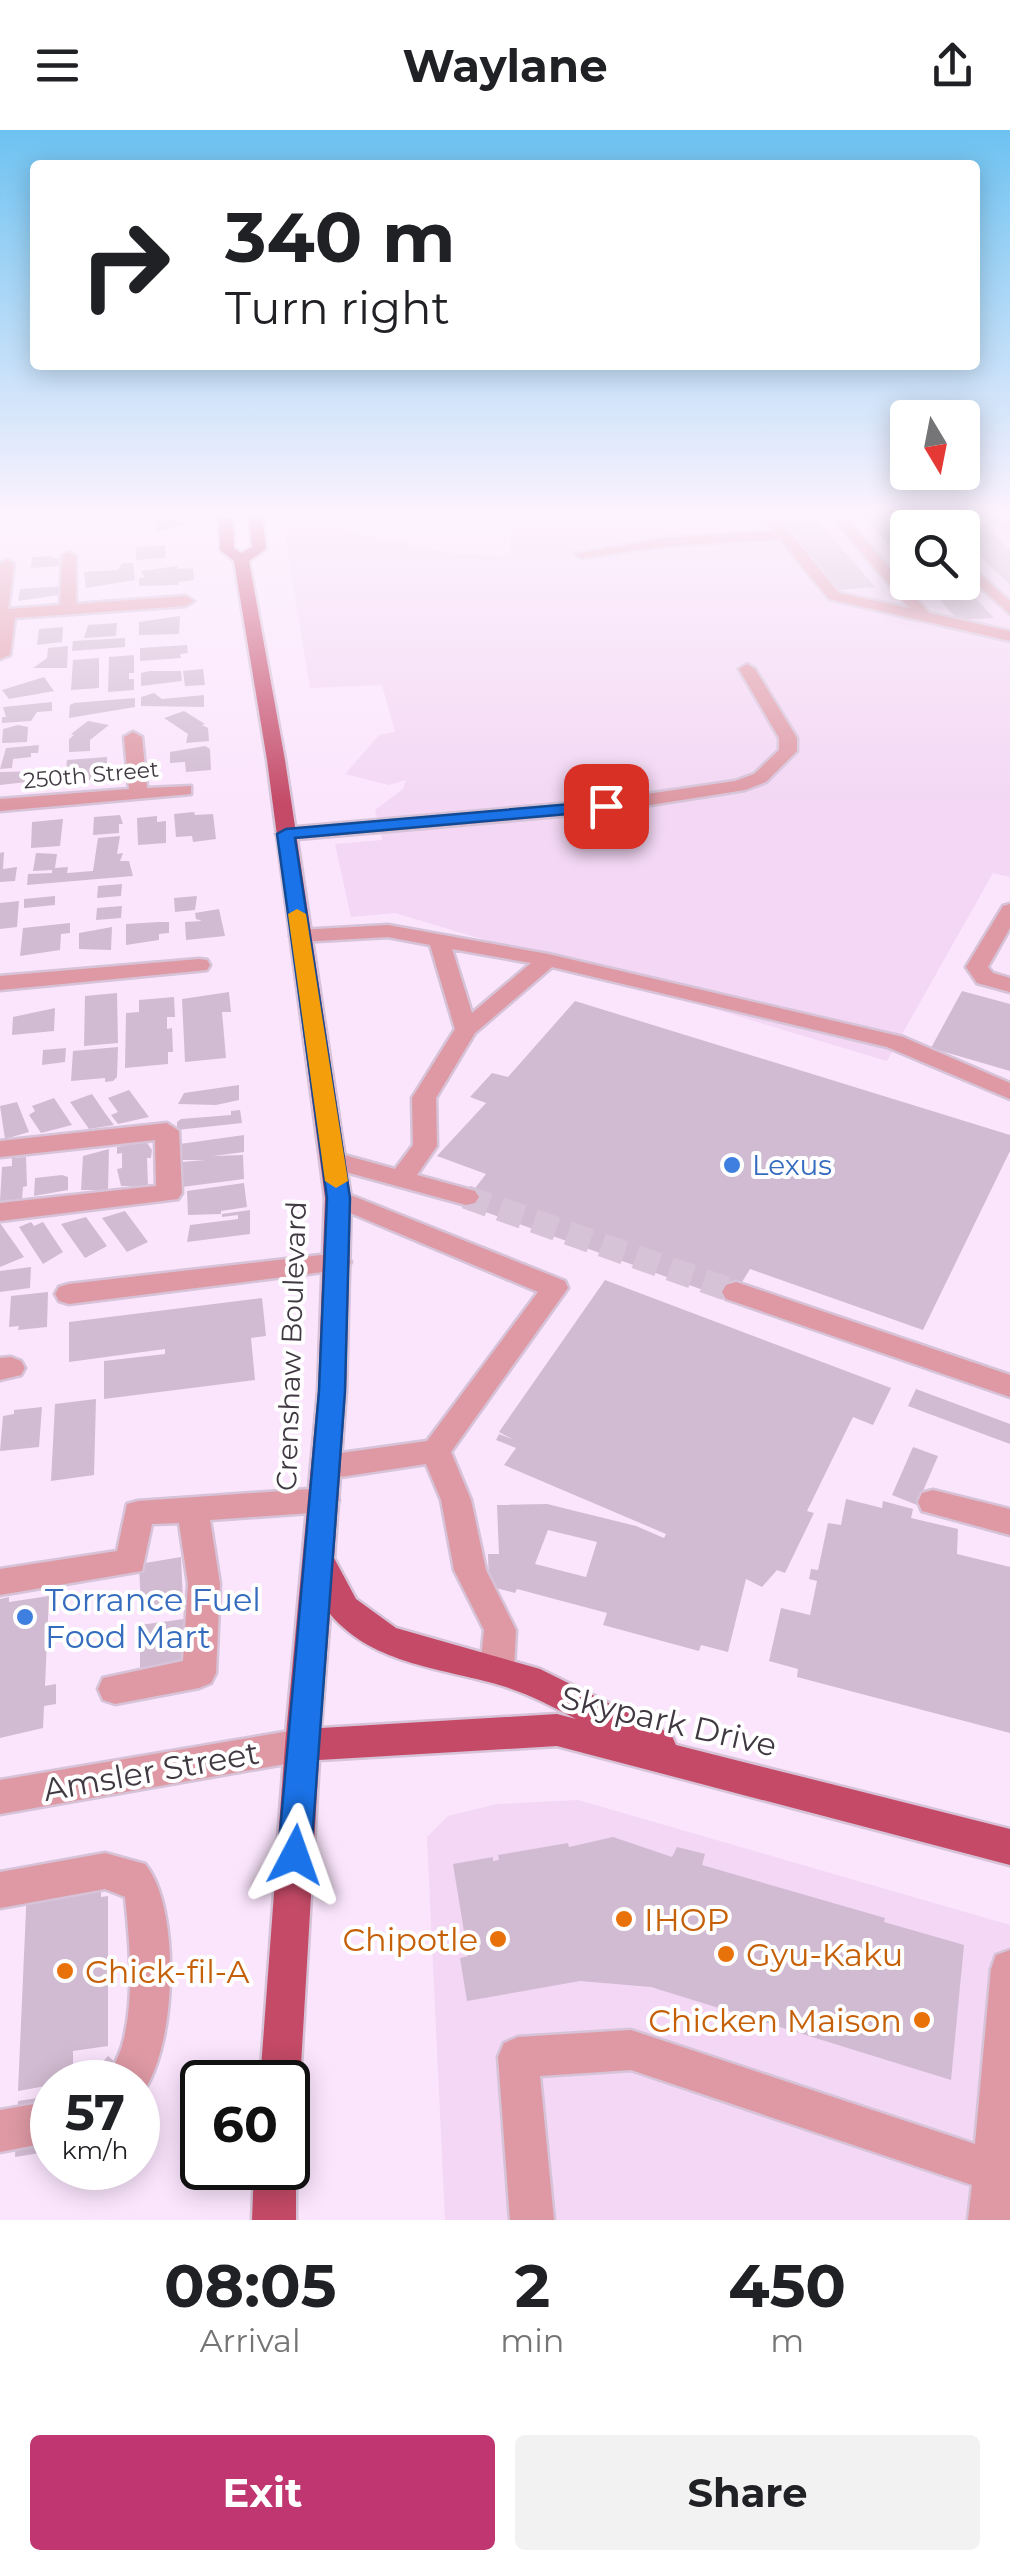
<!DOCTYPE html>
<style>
body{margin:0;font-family:Montserrat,sans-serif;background:#f2f2f2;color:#202124;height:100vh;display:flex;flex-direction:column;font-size:38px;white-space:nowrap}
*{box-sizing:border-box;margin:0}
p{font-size:32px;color:#757577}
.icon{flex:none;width:55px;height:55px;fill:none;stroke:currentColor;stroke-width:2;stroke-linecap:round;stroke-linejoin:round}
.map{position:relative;height:2090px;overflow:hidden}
.drawer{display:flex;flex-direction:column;background:#fff;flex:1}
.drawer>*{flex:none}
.guide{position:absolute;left:30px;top:30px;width:950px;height:210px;border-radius:10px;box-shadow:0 5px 25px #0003;background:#fff;color:#202124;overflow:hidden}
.needle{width:65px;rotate:170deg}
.tools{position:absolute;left:890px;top:270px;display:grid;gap:20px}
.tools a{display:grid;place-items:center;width:90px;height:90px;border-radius:10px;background:#fff;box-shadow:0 5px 25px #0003;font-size:50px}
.speed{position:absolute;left:30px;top:1930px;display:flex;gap:20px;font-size:50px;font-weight:700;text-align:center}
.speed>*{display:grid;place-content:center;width:130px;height:130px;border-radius:50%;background:#fff;box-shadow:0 5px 25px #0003;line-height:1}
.speed small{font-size:25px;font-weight:400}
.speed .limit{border:5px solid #111;border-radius:15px;background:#fff;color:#111}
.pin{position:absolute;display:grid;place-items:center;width:85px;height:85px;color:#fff;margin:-42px;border-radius:20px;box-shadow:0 5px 15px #0006}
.me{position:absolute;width:110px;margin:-55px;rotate:4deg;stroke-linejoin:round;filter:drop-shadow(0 0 8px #0008)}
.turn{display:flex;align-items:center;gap:35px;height:210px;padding:0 30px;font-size:45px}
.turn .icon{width:130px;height:130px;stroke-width:2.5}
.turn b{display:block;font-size:70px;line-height:85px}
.eta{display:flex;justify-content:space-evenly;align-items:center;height:170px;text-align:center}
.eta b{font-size:60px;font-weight:700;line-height:70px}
.action{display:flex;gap:20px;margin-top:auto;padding:20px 30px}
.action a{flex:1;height:115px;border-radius:10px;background:#c03670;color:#fff;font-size:40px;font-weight:700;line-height:115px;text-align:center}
.action a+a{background:#f2f2f2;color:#202124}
header{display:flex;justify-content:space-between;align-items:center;height:130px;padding:0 30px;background:#fff;font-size:45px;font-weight:700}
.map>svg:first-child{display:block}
</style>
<header><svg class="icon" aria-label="menu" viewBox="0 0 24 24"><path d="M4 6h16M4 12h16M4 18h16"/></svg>Waylane<svg class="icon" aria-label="share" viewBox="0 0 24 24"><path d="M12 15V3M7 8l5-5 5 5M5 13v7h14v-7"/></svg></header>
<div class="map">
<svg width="1010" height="2090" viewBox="0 0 1010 2090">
<rect width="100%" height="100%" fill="#fbe5fd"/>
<path fill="#f3d7f4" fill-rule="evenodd" d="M522 382H1010V747L993 743 887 931 395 783 351 787 335 714 382 710 375 680 403 659 406 650 389 655 345 644 379 605 395 602 382 555 310 558 282 387 457 424 510 426 511 388ZM908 398H962V452H908Z
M578 1670 1010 1795V2090H445L427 1707 448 1686 497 1674Z"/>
<path fill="#d1bbd2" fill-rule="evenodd" d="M775 382H810L875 457 839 460Z
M858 382H891L908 399V436Z
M935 382H970L1010 420V455L962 409V398H950Z
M182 386 186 395 156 402 155 388Z
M165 415 166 428 136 430V417Z
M48 426 59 429V436L31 438 32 427Z
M123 433H133L135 450 86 458 84 442 117 440Z
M177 436 178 439 193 438 194 450 178 452 179 455 139 456V448H145L141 441Z
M923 452H960L994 488 958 490Z
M66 456V464L18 471 20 459Z
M180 486 179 504 139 505V492Z
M117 493 116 506 84 508 88 495Z
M63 497 62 512 37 515 39 499Z
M125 508V517L72 521 73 511Z
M187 515 188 523 180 524 181 528 140 531V518Z
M68 516 67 538H33L47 528 48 518Z
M134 525V543H129V549H134V560L108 562 109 527Z
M99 528V558L71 560 73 530Z
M203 539 205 555 185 556 183 541Z
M150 541H181L182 551 141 556V543Z
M44 547 54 561 9 569 2 560Z
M154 563 162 569 204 565V577L141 576V567Z
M135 568V577L69 588 70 575 74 573Z
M52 572V581L37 582 31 591 2 593V587H6L3 577Z
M184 581 205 594 202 595 208 598 209 611 186 613 188 604 164 588Z
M88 591 109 595 90 610V621L69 622V609L74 605 71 604Z
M18 595 28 597 27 612 2 613 3 599Z
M39 615 38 623H31V627L13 629 12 638 0 639 6 618Z
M205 616 210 619 211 640 186 642 185 632 170 633V622Z
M107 627V638L93 640V650L65 652 67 630Z
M45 641V650L0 655V642Z
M194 682 195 685 213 684 216 709 193 712 192 706 176 707 174 684Z
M120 685 123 694H119V703L93 705 94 687Z
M157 686V692L166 691V713L138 715 137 688Z
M63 689 60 716 31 718 32 692Z
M120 706 117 724 123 723 120 731H129L133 746 27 755 28 744 52 743V740L33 741 36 723 57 724 55 738 68 737 67 743 93 741 98 708Z
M4 722 3 739 17 737 15 751 0 752V723Z
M122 754 121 766 97 768 98 756Z
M55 766V775L24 778V769Z
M197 766 195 780 175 782 174 768Z
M19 771 17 797 0 799V773Z
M122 776 121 788 96 790 97 778Z
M219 779 225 806 186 810 185 792 202 791 196 789 195 783Z
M159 792H169V803L159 804V810L126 815V794Z
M70 793V803L61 804 60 820 20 826 23 798Z
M112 797 111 820 79 819V803Z
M962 861 1010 874V941L931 918Z
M229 862 231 882H222L226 928 185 932 182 869Z
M117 863 118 913 84 916 85 866Z
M174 867 175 887H167V899L172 898 173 922H168V934L125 938 126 883 139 882V870Z
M575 871 1010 1005V1021L923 1200 750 1139 731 1170 463 1074 486 1044 437 1026 486 973 470 967 492 943 508 947Z
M55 878 54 901 12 905 13 887Z
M118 917 117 947 113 951 105 952V948L71 951 73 921Z
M66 918 65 932 42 935 43 920Z
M239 955V970L216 975 178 974 184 963Z
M129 960 149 987 118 994 111 985 118 982 108 968Z
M92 964 105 983 114 995 89 999 70 972Z
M54 968 72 995 41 1003 29 985 35 981 32 976Z
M17 972 29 1002 5 1009 0 976Z
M240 980 242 993 177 1000V992L181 989 231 985V981Z
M244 1005V1022L213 1026 243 1025 244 1049 182 1057V1032L205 1030H179L180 1014Z
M139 1013H147L152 1020 151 1028H147L148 1056H121L117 1039 122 1038V1023L117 1024V1017Z
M109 1019 108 1060H81L83 1026Z
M26 1027 27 1056 23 1057 22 1070 0 1071 2 1037 12 1036V1028Z
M62 1045 68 1047V1060L34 1066 35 1048Z
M244 1053 247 1077 221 1081V1084L188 1085 187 1061Z
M250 1080V1104L187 1112 190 1095 238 1089V1085L222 1087V1084Z
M125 1081 148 1112 127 1122 102 1088Z
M86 1087 107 1116 85 1128 61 1094Z
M31 1092 34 1096 43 1092 63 1122 43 1134 19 1097Z
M0 1093 24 1127 0 1137Z
M31 1137 30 1158 0 1162V1141Z
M605 1150 891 1258 873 1295 853 1287 807 1381 814 1383 785 1443 777 1440 762 1457 746 1449 728 1522 701 1515 699 1521 603 1495 607 1483 517 1459 515 1463 489 1456 488 1424H499L497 1375 547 1374 636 1396 664 1408 666 1404 504 1335 516 1318 496 1310 499 1304 512 1309 499 1302ZM548 1400 597 1412 586 1447 535 1434Z
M48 1162 47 1197 18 1200 19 1196 9 1197 11 1166Z
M262 1168 266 1206 251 1208 255 1250 104 1269V1231L165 1224V1219L69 1232V1192Z
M916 1259 1010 1294V1314L908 1276Z
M96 1269 94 1345 51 1351 55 1274Z
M42 1277 39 1317 0 1321 3 1286 14 1284V1280Z
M913 1317 938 1326 917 1375 892 1365Z
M846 1369 882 1378 883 1371 913 1379 911 1388 958 1399 957 1424 1010 1437V1603L797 1547 798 1539 769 1531 781 1478 810 1485 817 1451 809 1449 811 1439 818 1440 828 1393 841 1395Z
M181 1427 183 1471 141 1477 139 1434Z
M49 1466 45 1556 56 1554V1574L44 1576 43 1598 0 1608V1469L9 1467V1472Z
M184 1489 185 1536 140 1542V1495Z
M613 1707 672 1727 677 1717 705 1724 702 1735 885 1788 884 1792 964 1815 951 1950 651 1857 580 1851 467 1871 460 1828 468 1826 453 1734 493 1727V1731L499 1730 498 1725 568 1713 569 1717Z
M101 1744V1767L108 1766V1916L73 1921V1951L18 1961 27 1757Z
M108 1926 143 1956 138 1964V1952H85Z
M52 1966V2021L15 2027 18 1971Z"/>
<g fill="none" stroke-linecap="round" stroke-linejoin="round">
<path stroke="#d6c3d8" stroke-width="24" stroke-dasharray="24 12" stroke-linecap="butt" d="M466 1067 736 1162"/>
<defs>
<path id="minor" d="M759 382H773L839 463 909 478 827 382H841L929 483 1010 501V511L829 469 780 409 667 416 582 428 575 424 667 408 774 401Z
M906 382H920L934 398H919Z
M988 382H1002L1010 390V401Z
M69 422 76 426V474L186 466 194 471 186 476 15 488 10 525 0 529V434L7 430 14 434 8 479 60 475 62 426Z
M962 428 1010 471V484L962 441Z
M747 534 755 539 797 608V621L766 652 745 660 606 682 286 710 276 704 286 698 606 670 735 651 754 644 779 620V608L739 539Z
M133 602 142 607 147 658 191 656V664L0 681V669L129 659 124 607Z
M1010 774V798L988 837 993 843 1010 848V862L977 853 966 837 1003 776Z
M388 795 548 824 903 907 1010 953V969L887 917 552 837 475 903 436 968 437 1016 417 1045 475 1061 479 1067 475 1073 466 1075 324 1036 321 1030 333 1022 395 1039 413 1015 412 968 455 899 430 815 388 807 300 812 290 806 300 800ZM452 819 531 833 472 883Z
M199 829 207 830 210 835 207 840 0 860V846Z
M167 993 179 1001 182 1063 178 1069 0 1091V1073L156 1056 155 1010 0 1027V1011Z
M338 1060 565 1151 568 1158 451 1322 471 1370 486 1440 516 1500 514 1539 509 1549 497 1554 485 1549 480 1539 484 1500 454 1440 441 1370 426 1334 327 1349 316 1345 312 1337 316 1329 327 1325 427 1311 538 1162 329 1074 325 1068 329 1062Z
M338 1123 347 1125 351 1132 347 1139 69 1174 59 1171 55 1164 59 1157 69 1154Z
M736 1152 1010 1245V1267L726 1169 722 1162 726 1155Z
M11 1227 21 1231 25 1238 21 1245 0 1250V1228Z
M324 1358 335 1361 339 1370 335 1379 324 1382 210 1390 220 1454 216 1543 211 1553 199 1558 115 1574 103 1570 98 1559 103 1548 183 1531 188 1454 179 1393 152 1394 142 1441 0 1465V1439L117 1421 127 1374 138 1371Z
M933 1360 1010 1379V1405L922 1381 918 1372 922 1363Z
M302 1599 314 1604 319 1615 314 1626 302 1631 0 1684V1650Z
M105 1723 145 1734C182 1777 177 1927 138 1968V1952H106C111 1940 118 1929 122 1916 135 1869 130 1815 125 1767L105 1759 0 1778V1742Z
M1010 1820V2090H968L972 2055 631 1940 540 1946 554 2090H510L498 1927 504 1913 518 1907 631 1900 975 2014 991 1839 996 1825Z
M52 1971V2012L0 2022V1980Z"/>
<path id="major" d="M219 382H233L234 418 241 423 252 417 248 382H262L266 419 249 431 285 630 351 1068 346 1261 334 1428 356 1469 396 1498 540 1539 671 1604 676 1615 1010 1699V1735L557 1616 319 1630 300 1952 294 1966 288 1969V1952H260L285 1615 318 1261 325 1068 267 630 234 431 220 420ZM330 1484C374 1536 445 1538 506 1557 530 1565 554 1577 576 1589L557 1584 321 1598Z
M288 2022 296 2038V2090H252L254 2038H288Z"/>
</defs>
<use href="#minor" stroke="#d6c3d8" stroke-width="5"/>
<use href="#major" stroke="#d6c3d8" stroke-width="5"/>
<use href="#minor" fill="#de99a4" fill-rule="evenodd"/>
<use href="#major" fill="#c44a67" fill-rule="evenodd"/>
</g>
<linearGradient id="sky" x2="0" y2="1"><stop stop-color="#6dc2f1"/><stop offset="0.57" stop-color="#fdf3fe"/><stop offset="1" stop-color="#fdf3fe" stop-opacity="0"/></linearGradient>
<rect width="1010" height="675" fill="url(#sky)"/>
<path fill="#1a73e8" stroke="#114b97" stroke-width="2.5" d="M606 671 612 673V680L295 708 350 1068 345 1261 311 1725 307 1736 295 1741 283 1736 278 1725 319 1261 327 1068 277 704 286 699Z"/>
<path fill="#f59e0b" d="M297 779 306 784 348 1051 336 1058 325 1051 288 784Z"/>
<g fill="#3f7fe0" stroke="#fff" stroke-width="4">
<circle cx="732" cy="1035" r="10"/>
<circle cx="25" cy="1487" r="10"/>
</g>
<g fill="#e8710a" stroke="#fff" stroke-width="4">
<circle cx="624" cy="1789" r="10"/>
<circle cx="498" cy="1809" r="10"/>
<circle cx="726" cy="1824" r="10"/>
<circle cx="65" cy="1841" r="10"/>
<circle cx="922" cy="1890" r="10"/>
</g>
<g text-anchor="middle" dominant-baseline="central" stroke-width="8" stroke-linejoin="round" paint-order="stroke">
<g font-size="22" fill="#413942" stroke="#fff">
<text transform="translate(91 645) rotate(-5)">250th Street</text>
</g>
<g font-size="28" fill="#366cbe" stroke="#fff" text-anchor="start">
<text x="752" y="1035">Lexus</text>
</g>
<g font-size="28" fill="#413942" stroke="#fff">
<text transform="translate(291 1216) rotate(-88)">Crenshaw Boulevard</text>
</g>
<g font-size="32" fill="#366cbe" stroke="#fff" text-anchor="start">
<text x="45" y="1469">Torrance Fuel<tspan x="45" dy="37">Food Mart</tspan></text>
</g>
<g font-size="32" fill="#413942" stroke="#fff">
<text transform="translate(669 1591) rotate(13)">Skypark Drive</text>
<text transform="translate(151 1641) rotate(-10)">Amsler Street</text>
</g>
<g font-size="32" fill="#c56008" stroke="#fff" text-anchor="start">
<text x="644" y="1789">IHOP</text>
<text x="478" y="1809" text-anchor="end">Chipotle</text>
<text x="746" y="1824">Gyu-Kaku</text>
<text x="85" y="1841">Chick-fil-A</text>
<text x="902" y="1890" text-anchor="end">Chicken Maison</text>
</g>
</g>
</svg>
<div class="tools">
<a><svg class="needle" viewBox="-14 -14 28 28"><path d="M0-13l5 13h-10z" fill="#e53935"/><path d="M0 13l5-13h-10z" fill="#757577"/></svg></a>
<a><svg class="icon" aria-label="search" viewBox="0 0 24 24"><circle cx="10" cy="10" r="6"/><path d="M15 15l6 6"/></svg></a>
</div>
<div class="speed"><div>57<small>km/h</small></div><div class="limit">60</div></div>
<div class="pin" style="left:606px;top:676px;background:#d93025"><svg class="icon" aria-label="arrive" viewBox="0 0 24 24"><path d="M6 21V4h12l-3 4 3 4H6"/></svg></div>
<svg class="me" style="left:295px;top:1725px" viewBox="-20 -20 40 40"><path d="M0-17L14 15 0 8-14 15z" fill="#1a73e8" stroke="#fff" stroke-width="4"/></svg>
<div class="guide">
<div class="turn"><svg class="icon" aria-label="right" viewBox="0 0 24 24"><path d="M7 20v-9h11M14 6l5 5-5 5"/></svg><div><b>340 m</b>Turn right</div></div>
</div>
</div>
<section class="drawer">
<div class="eta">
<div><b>08:05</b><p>Arrival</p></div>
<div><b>2</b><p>min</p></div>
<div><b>450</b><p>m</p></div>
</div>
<div class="action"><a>Exit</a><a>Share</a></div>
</section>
